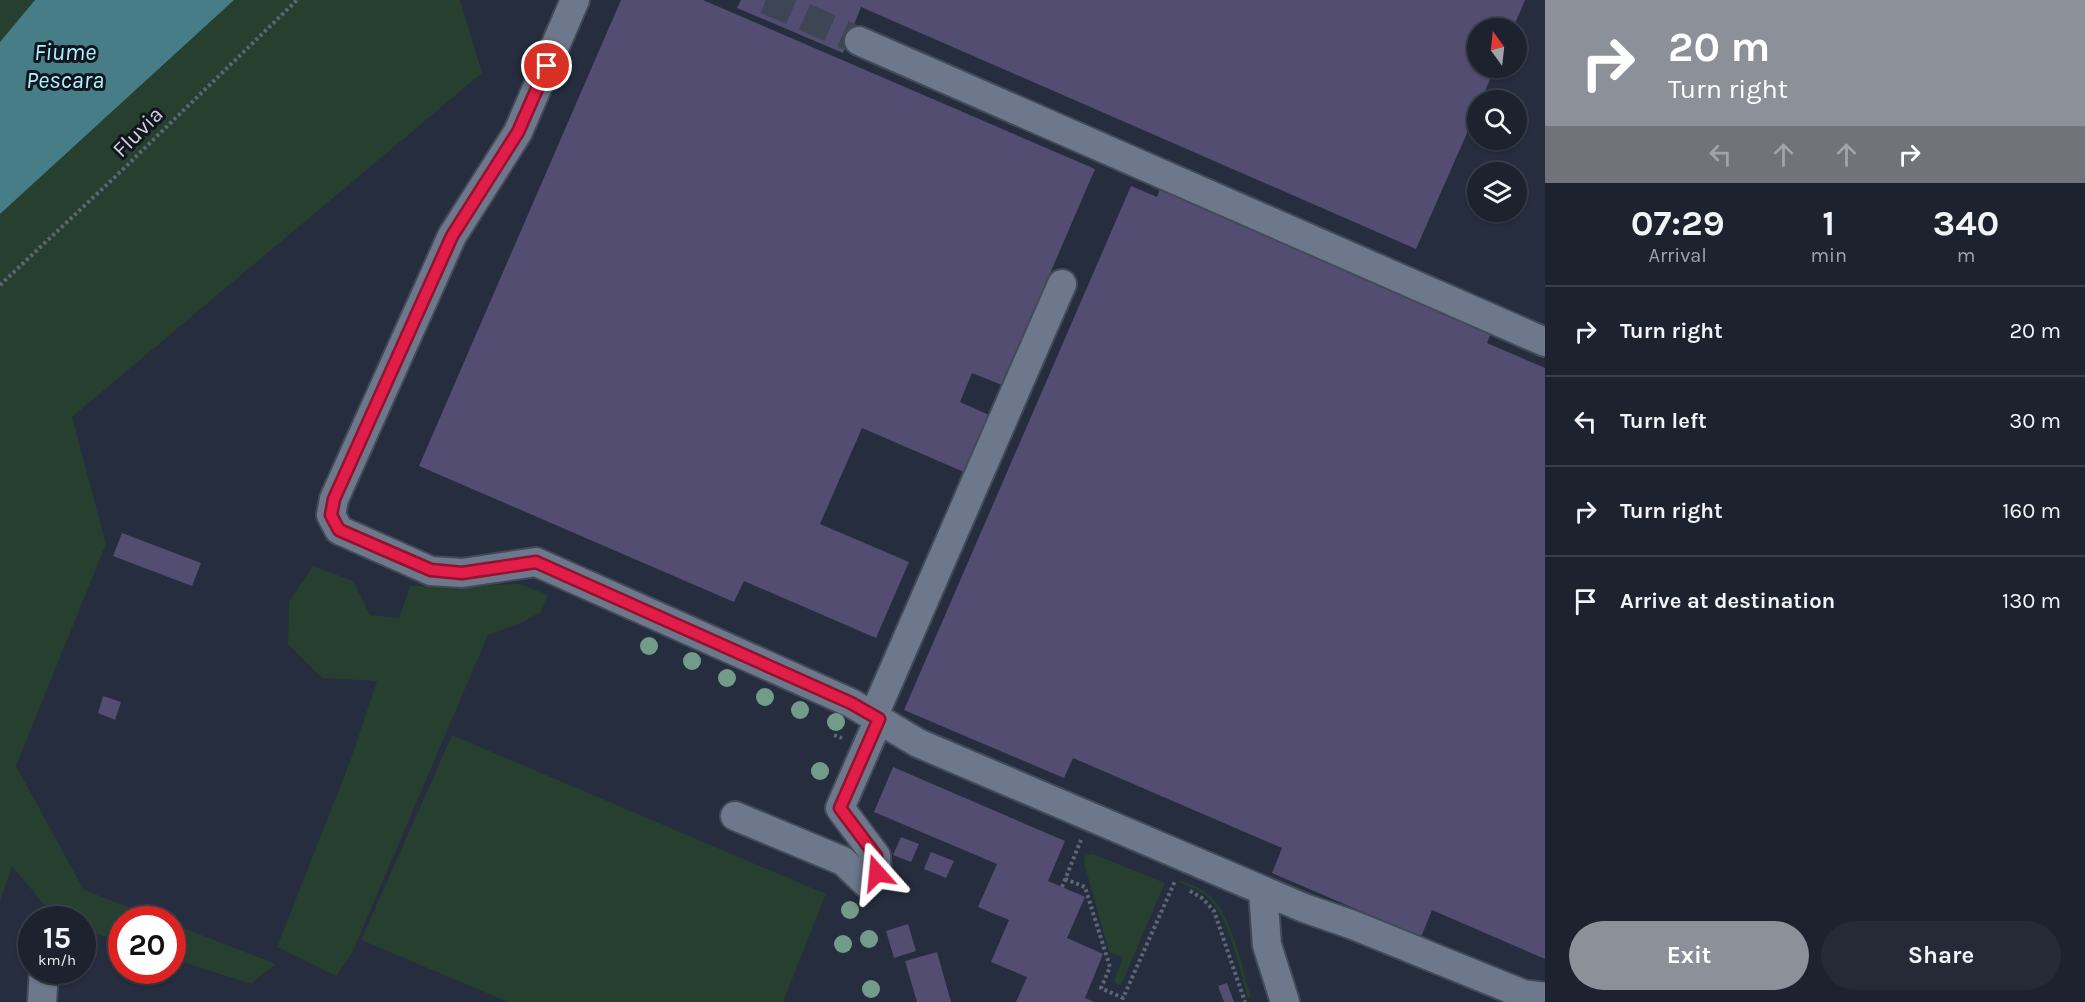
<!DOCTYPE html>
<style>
body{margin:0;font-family:Karla,sans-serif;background:#252a36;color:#f1f3f6;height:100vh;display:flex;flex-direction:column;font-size:22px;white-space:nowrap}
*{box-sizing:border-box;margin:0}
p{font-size:20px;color:#a0a4aa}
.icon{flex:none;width:33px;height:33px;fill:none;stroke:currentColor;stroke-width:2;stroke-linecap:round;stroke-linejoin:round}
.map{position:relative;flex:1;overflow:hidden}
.details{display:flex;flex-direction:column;background:#1c222e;width:540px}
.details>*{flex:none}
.guide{background:#8c9099;color:#fff;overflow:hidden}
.needle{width:39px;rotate:345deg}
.controls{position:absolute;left:1467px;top:18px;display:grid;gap:12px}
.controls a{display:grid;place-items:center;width:60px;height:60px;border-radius:50%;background:#1c222e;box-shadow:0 2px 4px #0004,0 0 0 2px #3a3f4a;font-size:30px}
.speed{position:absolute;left:18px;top:906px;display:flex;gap:12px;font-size:30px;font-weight:700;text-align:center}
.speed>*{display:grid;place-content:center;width:78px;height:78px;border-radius:50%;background:#1c222e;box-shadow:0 2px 4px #0004,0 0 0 2px #3a3f4a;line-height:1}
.speed small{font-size:15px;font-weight:400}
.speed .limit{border:9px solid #d22;background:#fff;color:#111}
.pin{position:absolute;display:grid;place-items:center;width:51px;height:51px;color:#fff;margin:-26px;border:3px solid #fff;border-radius:50%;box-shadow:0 2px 6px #0007}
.me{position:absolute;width:66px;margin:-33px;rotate:342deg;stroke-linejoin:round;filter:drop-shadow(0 0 4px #0008)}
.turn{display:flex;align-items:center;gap:21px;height:126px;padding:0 24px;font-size:27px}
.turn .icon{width:78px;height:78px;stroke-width:2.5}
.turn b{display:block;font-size:42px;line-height:51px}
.lanes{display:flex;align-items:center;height:57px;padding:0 24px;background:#0003;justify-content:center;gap:30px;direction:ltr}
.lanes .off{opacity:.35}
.eta{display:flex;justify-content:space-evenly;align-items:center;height:102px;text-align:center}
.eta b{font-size:36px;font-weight:700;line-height:42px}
.action{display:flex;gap:12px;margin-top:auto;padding:12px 24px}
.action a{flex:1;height:69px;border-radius:36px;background:#8c9099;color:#fff;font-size:24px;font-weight:700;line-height:69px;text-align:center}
.action a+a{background:#252a36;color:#f1f3f6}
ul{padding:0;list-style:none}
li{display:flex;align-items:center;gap:18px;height:90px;padding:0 24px;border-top:2px solid #3a3f4a}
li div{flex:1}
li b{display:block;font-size:22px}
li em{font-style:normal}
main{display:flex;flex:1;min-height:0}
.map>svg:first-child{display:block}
</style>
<main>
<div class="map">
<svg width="1545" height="1002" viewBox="0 0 1545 1002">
<rect width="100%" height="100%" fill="#252d3e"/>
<path fill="#263f2f" d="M0 0H35L0 42Z
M234 0H460L482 73 72 417 106 544 16 766 84 890 160 919 122 920 121 942 83 929 82 920 56 919 12 866 0 902V214Z
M313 566 353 581 370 615 399 618 410 586 520 584 548 595 541 612 521 623 488 635 352 953 336 976 277 947 351 759 377 681 322 678 288 644 289 601Z
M452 735 826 894 783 1002H508L361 940Z
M1093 854 1165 883 1121 985 1116 984 1114 980 1122 961 1120 956 1109 952 1085 866 1084 859 1086 855Z
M1180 880C1190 884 1201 888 1209 895 1232 915 1242 968 1251 997L1248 998C1240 970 1228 912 1205 895 1197 889 1188 886 1179 882Z
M173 924 276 964 251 984 173 959Z"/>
<path fill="#467d87" d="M35 0H234L0 214V42Z"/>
<path fill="#544d72" d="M621 0H703L1095 169 1002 385 972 373 960 402 989 415 964 472 862 428 820 524 909 562 876 638 744 581 734 602 419 466Z
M741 0H1525L1513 28H1478V68H1495L1481 100H1478V108L1416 249 861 7 843 53 737 8Z
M1162 184 1494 325 1487 343 1545 368V959L1432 910 1421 937 1272 873 1282 848 1073 758 1064 778 904 710 1131 186 1157 197Z
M122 533 201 563 192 586 113 556Z
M103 696 121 702 115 720 98 713Z
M893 767 1065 841 1048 881 1085 897 1067 938 1103 954 1085 998 1094 1002H1016L1027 977 991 962 1009 920 978 907 997 864 874 812Z
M901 837 919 844 911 862 893 855Z
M931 852 954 861 946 878 924 869Z
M908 924 916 951 894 958 886 931Z
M937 952 951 1002H917L905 961Z
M1227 983 1234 1002H1224L1218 986Z"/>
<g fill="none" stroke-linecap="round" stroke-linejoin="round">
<path stroke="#3e4656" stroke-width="28" stroke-dasharray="28 14" stroke-linecap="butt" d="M766 0 859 41"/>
<defs>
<path id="minor" d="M575 0 518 132 452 236 334 499 331 515 339 530 431 571 462 573 536 562 851 703 918 743 1304 908 1353 925 1523 994 1545 997
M859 41 1545 342
M874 715 1062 284
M735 816 843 861 866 883 877 873 876 856 840 808 879 719
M1263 891 1267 945 1285 1002
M42 1002 44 970"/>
</defs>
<use href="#minor" stroke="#434a58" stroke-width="32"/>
<path stroke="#5e6574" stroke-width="4" stroke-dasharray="3 3" stroke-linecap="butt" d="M0 285 116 176 297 0
M834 735 842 738
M1065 879 1085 887 1110 967 1101 988 1123 998 1175 881
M1062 887 1081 840
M1190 891 1202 898 1214 911 1245 1002"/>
<use href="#minor" stroke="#6e788c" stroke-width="28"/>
</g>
<g fill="#739b8a">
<circle cx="649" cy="646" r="9"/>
<circle cx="692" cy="661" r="9"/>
<circle cx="727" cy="678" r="9"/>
<circle cx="765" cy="697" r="9"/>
<circle cx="800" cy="710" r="9"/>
<circle cx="836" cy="722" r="9"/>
<circle cx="820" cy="771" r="9"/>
<circle cx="850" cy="910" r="9"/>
<circle cx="869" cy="939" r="9"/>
<circle cx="843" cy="944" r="9"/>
<circle cx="871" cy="989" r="9"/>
</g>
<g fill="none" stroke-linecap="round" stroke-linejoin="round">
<defs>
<path id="route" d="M547 66 518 132 452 236 334 499 331 515 339 530 431 570 462 573 536 562 851 703 879 719 840 808 876 856 877 873"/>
</defs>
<use href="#route" stroke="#92132f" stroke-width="15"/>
<use href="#route" stroke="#e11d48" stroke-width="10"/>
</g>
<g text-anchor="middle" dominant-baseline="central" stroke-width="6" stroke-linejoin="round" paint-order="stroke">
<g font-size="22" fill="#cdd2dd" stroke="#12151d">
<text transform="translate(138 132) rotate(-45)">Fluvia</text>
</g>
<g font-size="24" font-style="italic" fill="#abf2ff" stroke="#12151d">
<text x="65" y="52">Fiume<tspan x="65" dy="28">Pescara</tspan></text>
</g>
</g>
</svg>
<div class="controls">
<a><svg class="needle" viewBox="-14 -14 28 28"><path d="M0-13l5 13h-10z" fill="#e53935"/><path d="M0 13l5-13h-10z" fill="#a0a4aa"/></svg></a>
<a><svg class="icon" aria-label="search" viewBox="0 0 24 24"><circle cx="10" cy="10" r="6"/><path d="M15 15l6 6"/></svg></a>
<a><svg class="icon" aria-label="layers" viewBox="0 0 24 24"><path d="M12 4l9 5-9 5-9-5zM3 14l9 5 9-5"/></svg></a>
</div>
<div class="speed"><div>15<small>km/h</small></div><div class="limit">20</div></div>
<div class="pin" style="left:547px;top:66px;background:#d93025"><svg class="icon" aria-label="arrive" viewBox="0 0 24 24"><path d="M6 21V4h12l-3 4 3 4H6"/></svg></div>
<svg class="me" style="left:877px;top:873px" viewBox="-20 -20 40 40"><path d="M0-17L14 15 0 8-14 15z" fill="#e11d48" stroke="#fff" stroke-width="4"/></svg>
</div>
<section class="details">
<div class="guide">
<div class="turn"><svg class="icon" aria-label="right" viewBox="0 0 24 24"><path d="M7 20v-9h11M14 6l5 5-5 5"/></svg><div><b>20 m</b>Turn right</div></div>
<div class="lanes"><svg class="icon off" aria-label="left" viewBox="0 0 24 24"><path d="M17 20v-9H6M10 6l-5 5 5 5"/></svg><svg class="icon off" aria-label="ahead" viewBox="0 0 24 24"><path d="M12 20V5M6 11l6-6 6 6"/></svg><svg class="icon off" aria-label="ahead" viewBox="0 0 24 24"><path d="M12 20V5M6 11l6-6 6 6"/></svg><svg class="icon" aria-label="right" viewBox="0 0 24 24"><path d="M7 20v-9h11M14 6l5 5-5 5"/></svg></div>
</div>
<div class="eta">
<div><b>07:29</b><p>Arrival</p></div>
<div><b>1</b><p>min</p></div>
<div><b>340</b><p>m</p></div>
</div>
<ul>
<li><svg class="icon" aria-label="right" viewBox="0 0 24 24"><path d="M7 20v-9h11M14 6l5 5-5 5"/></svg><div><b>Turn right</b></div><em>20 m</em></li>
<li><svg class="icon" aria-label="left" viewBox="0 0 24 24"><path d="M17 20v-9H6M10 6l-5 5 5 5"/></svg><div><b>Turn left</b></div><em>30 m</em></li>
<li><svg class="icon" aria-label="right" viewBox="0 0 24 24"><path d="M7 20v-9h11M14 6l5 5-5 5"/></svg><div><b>Turn right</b></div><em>160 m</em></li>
<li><svg class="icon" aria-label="arrive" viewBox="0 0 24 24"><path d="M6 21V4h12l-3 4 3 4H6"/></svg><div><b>Arrive at destination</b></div><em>130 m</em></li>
</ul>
<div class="action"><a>Exit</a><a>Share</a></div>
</section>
</main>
